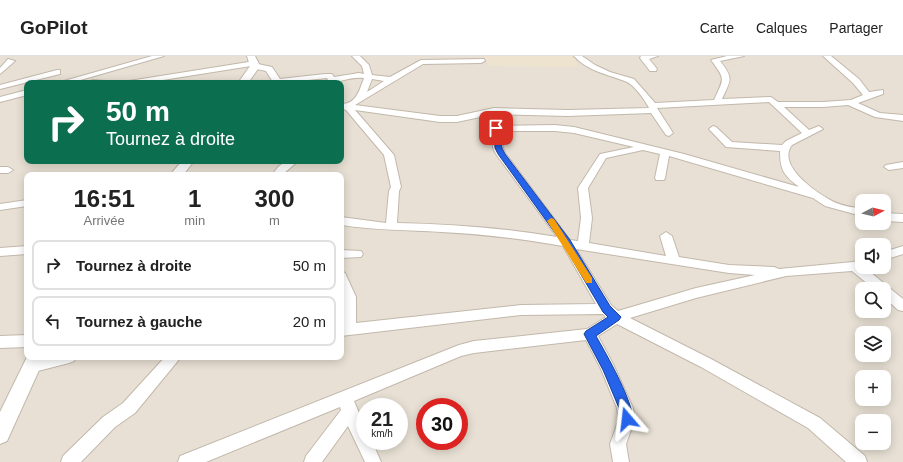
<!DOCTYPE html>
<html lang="fr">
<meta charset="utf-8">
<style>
body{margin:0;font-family:Helvetica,sans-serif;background:#f6f6f6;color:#222;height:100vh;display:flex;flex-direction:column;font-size:15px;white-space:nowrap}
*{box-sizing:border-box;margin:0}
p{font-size:13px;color:#767676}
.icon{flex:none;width:22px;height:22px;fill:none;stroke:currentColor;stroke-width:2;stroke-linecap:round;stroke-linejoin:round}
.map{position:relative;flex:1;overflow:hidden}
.side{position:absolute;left:24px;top:116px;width:320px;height:188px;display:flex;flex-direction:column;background:#fff;border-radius:8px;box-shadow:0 2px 10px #0003}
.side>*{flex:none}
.guide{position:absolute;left:24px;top:24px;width:320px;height:84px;border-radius:8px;box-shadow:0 2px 10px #0003;background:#0b6e4f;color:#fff;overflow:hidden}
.needle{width:26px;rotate:83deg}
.controls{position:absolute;left:855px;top:138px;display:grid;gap:8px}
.controls a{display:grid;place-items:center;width:36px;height:36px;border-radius:8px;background:#fff;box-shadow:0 2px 10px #0003;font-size:20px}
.speed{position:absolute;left:356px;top:342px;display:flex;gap:8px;font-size:20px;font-weight:700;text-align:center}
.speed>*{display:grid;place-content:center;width:52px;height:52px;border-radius:50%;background:#fff;box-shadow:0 2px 10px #0003;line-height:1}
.speed small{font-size:10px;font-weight:400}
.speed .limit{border:6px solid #d22;background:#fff;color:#111}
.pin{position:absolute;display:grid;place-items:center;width:34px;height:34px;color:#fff;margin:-17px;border-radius:8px;box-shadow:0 2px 6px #0006}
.me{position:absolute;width:44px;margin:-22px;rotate:343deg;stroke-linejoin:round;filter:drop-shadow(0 0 3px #0008)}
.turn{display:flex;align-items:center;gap:14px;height:84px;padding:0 16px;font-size:18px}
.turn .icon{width:52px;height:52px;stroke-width:2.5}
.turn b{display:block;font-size:28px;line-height:34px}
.eta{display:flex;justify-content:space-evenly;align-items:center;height:68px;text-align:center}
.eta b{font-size:24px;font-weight:600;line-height:28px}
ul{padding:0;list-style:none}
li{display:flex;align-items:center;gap:12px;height:50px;margin:0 8px 6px;padding:0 8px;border:2px solid #e0e0e0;border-radius:8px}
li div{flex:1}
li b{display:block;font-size:15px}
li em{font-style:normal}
header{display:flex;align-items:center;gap:24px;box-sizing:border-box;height:56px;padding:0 20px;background:#fff;border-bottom:1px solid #e0e0e0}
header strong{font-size:19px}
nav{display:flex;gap:22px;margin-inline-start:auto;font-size:14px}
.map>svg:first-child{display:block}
</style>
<header>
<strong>GoPilot</strong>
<nav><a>Carte</a><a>Calques</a><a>Partager</a></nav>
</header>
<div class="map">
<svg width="903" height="406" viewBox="0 0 903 406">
<rect width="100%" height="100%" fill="#f4eee6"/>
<path fill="#e8e0d4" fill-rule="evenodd" d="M0 0H903V406H0ZM27 27H341V105H27ZM27 119H341V301H27ZM862 145H884V167H862ZM862 189H884V211H862ZM862 233H884V255H862ZM862 277H884V299H862ZM862 321H884V343H862ZM365 351H399V385H365ZM425 351H459V385H425ZM862 365H884V387H862Z"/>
<path fill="#ede3cf" d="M484 0H574L578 11 489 10Z"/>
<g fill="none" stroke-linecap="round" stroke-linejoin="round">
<defs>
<path id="minor" d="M152 0H164L70 27H57Z
M352 0H360L369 9 372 19 390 21 421 4 484 3 485 5 481 7 423 8 355 49 440 60H457L494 52 568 54 649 52C646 45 634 29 627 26 608 18 589 16 574 0H582L595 9 610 16 634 23 655 47 714 44C724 22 726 24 711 4L727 0H744L720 5C734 23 731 23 722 43L771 41 778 46H823L851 44 863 39 853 27 823 0H831L859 23 869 36 883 34V38L858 47 880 57 903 59V65L875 61 848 49 823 51H784L809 74 819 70 823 73 792 89C776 110 817 137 832 145 841 150 852 151 862 153V160L825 150 813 142 669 100 665 122 664 124H656L655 122 660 98 643 94 606 102 588 132 592 162 589 187 666 200 660 180 666 176 672 180 679 201 729 209 774 211 779 213 853 206 862 203V211H864L903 243V255L898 254 884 241V233H874L852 215 786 220 696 242 630 262 711 303 820 362 865 400 867 406H846L808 372 701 311 617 268 598 280 613 308 633 352 635 363 626 388 629 406H613L610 388 619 363 617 352 601 313 586 284 474 297 461 300 354 345 365 371V385H372L381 406H365L348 370 322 406H304L306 400 341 354 340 351 206 406H178L180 400 459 289 474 285 587 273 606 261 603 258 521 259 341 280 344 252 341 233V215L345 217 356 241V267L521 249 596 248 563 190C523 183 482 178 441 176 408 174 375 174 341 169V161L386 167 389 135 391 131 384 99 346 54 341 52V48C356 49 360 33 364 22 351 20 338 27 325 27L328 24 327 22 279 27 273 26 266 15 252 12 251 10 144 27H125L129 25 255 5H258V8L272 11 280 23 325 18H332L334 21 359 17 364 18 362 10ZM372 23 384 25 367 36ZM769 46 802 77 786 85 782 89 732 86 716 71 713 70 709 73 726 91 780 95C780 115 784 119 799 131L684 98 574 71 555 69 493 70V92L496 98 557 181C504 172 450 168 397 167L399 135 401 131 394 99 355 54 440 66H457L494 58 568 60 651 57 666 79 669 80 673 77 657 52ZM501 75H555L574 77 634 91 600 98 578 132 581 162 578 185 570 184 505 97 503 92ZM576 193 729 217 755 219 696 232 618 255 611 249Z
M641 0H658L649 3 657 13 656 15H650L640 2Z
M8 3 15 5 0 18V12Z
M57 14H60V18L0 33V29Z
M92 24 106 25 110 27H92Z
M27 34V39L0 46V41Z
M286 105H298L282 119H272L278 111Z
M903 106V112L889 114 884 111 886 109Z
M0 111H8L13 114 8 117H0Z
M27 144V150L0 154V148Z
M884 157 903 158V166L884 165Z
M27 190V198L0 200V192Z
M903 190V198L884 204V196Z
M341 194 361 195 363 198 361 201 341 202Z
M27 279V291L0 292V280Z
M45 301H76L74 305 69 307 30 317 25 315 23 311 25 307Z
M165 301H181L135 357 115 371 81 406H61L63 400 103 361 123 347Z"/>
<path id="tertiary" d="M247 0H255L260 10 248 27H238L250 10Z
M182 105H194L183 119H170Z
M27 301H45L7 385 0 388V356Z"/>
</defs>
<use href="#minor" stroke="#c2b8ab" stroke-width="2"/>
<use href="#tertiary" stroke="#c2b8ab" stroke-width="2"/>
<use href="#minor" fill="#fff" fill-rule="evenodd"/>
<use href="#tertiary" fill="#fff" fill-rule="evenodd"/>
</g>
<path fill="#2563eb" stroke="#184099" d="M494 70 499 72 502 92 505 98 570 184 610 250 621 261 619 264 596 280C604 294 638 353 632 367L627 369 623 367 619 352 603 314 584 278 586 275 608 261 603 256 563 188 498 98 495 92Z"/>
<path fill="#f59e0b" d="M551 162 554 163 592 222V227H586L547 165Z"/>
</svg>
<div class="controls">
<a><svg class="needle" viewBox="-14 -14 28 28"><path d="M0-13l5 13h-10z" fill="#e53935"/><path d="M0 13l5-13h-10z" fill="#767676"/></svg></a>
<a><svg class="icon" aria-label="sound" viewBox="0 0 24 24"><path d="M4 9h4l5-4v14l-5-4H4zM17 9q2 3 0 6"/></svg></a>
<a><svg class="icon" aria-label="search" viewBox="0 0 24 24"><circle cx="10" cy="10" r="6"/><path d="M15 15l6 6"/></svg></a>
<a><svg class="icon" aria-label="layers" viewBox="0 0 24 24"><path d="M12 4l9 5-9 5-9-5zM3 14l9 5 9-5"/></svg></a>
<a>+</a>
<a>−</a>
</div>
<div class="speed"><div>21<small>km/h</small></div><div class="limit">30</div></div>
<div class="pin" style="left:496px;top:72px;background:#d93025"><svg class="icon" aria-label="arrive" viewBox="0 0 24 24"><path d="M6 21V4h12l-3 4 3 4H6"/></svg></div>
<svg class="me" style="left:627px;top:363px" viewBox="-20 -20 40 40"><path d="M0-17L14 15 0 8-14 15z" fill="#2563eb" stroke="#fff" stroke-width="4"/></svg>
<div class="guide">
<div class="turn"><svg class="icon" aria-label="right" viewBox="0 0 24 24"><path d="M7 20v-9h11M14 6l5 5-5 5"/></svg><div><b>50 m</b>Tournez à droite</div></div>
</div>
<section class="side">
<div class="eta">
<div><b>16:51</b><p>Arrivée</p></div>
<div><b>1</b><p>min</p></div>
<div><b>300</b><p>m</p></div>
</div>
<ul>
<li><svg class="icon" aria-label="right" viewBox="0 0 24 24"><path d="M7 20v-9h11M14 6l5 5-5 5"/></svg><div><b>Tournez à droite</b></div><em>50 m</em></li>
<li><svg class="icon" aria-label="left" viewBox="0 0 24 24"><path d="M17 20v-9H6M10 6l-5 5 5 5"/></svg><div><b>Tournez à gauche</b></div><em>20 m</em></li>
</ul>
</section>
</div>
